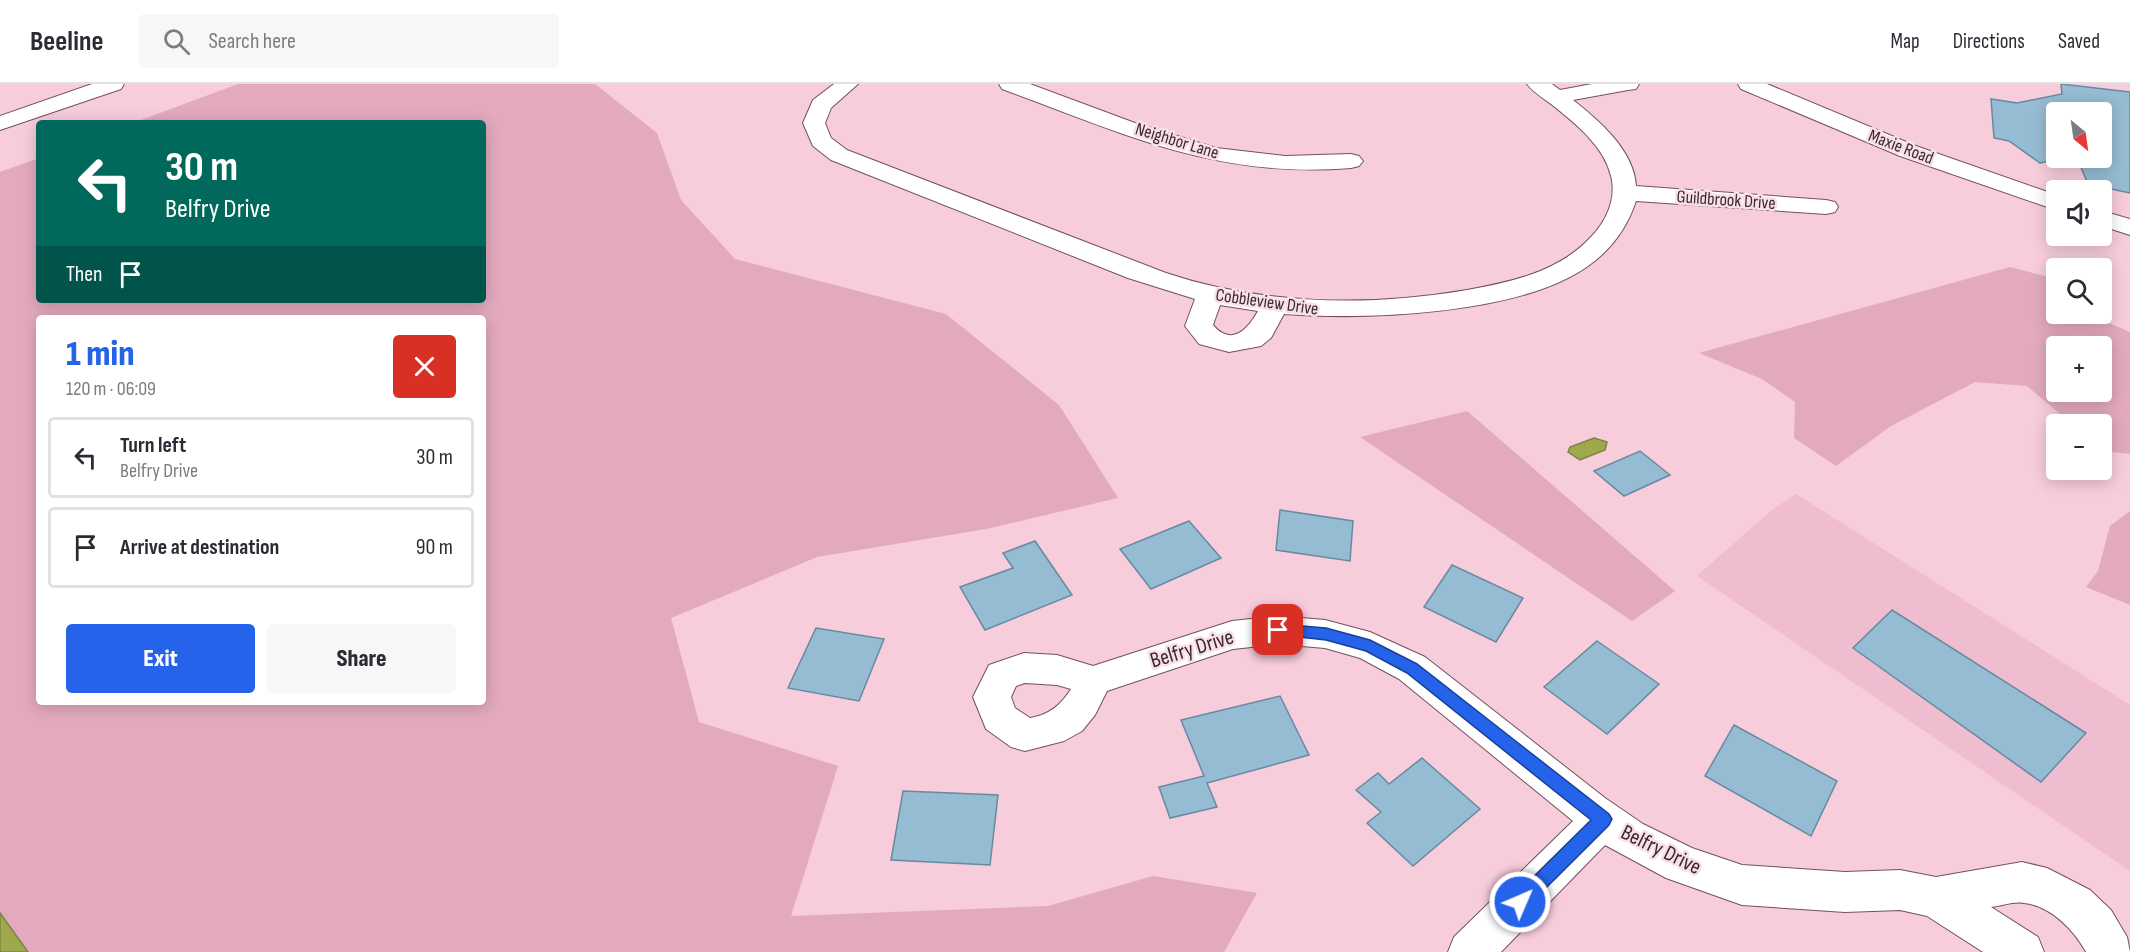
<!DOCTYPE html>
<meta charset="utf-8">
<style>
body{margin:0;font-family:"Sofia Sans Condensed",sans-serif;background:#f7f7f7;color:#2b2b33;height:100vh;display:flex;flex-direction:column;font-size:22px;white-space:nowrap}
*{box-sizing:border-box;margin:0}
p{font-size:20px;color:#7c7c81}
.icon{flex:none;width:33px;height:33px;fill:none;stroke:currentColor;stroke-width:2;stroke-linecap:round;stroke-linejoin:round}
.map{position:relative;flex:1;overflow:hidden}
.sheet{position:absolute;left:36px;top:231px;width:450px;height:390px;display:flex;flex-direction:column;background:#fff;border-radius:6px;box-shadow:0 3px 15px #0003}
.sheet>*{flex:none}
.guide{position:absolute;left:36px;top:36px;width:450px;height:183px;border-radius:6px;box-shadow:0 3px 15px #0003;background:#00695c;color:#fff;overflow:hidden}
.needle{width:39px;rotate:151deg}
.tools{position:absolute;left:2046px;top:18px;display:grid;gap:12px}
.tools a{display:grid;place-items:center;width:66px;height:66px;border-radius:6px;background:#fff;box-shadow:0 3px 15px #0003;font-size:30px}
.pin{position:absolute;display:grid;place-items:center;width:51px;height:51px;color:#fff;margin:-26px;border-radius:12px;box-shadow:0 3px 9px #0006}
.me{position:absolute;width:66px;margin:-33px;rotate:45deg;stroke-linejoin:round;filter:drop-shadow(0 0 4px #0008)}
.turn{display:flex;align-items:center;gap:21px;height:126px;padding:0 30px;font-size:27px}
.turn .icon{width:78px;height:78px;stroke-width:2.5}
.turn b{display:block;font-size:42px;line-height:51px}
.then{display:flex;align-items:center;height:57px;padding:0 30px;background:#0003;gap:12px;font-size:22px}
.round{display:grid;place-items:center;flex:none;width:63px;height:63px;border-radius:6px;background:#f7f7f7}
.headline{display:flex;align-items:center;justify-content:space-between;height:102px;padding:0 30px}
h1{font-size:36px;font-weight:800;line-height:45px;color:#2563eb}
.button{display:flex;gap:12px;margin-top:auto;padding:12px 30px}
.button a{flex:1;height:69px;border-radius:6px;background:#2563eb;color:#fff;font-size:24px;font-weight:800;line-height:69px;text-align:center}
.button a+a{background:#f7f7f7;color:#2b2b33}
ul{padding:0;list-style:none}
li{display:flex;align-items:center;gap:18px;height:81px;margin:0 12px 9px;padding:0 18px;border:3px solid #e1e1e2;border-radius:6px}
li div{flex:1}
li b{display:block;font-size:22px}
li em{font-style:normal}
header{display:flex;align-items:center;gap:36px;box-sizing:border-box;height:84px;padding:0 30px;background:#fff;border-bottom:2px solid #e1e1e2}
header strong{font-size:28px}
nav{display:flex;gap:33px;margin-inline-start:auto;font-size:21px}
.search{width:420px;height:54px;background:#f7f7f7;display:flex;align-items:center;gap:15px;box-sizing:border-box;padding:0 21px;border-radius:6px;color:#7c7c81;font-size:22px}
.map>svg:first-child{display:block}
</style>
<header>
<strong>Beeline</strong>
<div class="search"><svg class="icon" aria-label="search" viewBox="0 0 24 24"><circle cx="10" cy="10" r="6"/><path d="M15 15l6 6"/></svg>Search here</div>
<nav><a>Map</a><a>Directions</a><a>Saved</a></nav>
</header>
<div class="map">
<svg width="2130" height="868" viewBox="0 0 2130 868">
<rect width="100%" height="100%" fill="#f7ccdb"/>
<path fill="#efbdcf" d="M1796 410 2130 621V787L1697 492 1773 425Z"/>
<path fill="#e3a9be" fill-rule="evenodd" d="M238 0H595L657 49 681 116 735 175 946 230 1059 321 1118 414 986 445 817 473 671 534 699 638 838 682 791 832 1048 822 1153 792 1257 809 1224 868H0V88L39 74V216H483V39H133ZM39 234H483V618H39Z
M2010 183 2056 195V230H2088L2130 248V370L2103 367 2102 340H2072L2027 302 1975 298 1891 342 1836 382 1794 354 1795 318 1762 295 1699 269ZM2102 262V308H2056V262Z
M1467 327 1675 507 1632 537 1360 353Z
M2130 427V521L2086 503 2098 487 2110 442Z"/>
<path fill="#9da94a" stroke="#7f8342" stroke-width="1.5" d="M1594 354 1607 358 1605 366 1580 376 1568 368 1570 363Z
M0 829 28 868H0Z"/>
<path fill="#96bcd3" stroke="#668aa0" stroke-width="1.5" d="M2061 0 2130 8V109L2088 100 2077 74H2102V28H2056V76L2040 79 2009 57 1994 54 1991 15 2017 19 2062 10Z
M1640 367 1670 391 1624 412 1594 387Z
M1280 426 1353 437 1350 477 1276 466Z
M1189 437 1221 474 1151 505 1120 465Z
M1035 457 1072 511 985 546 960 503 1013 484 1003 469Z
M1452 481 1523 514 1496 558 1424 523Z
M1892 526 2086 649 2041 698 1853 564Z
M816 544 884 555 859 617 788 604Z
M1597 557 1659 600 1607 650 1544 603Z
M1280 612 1309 671 1207 699 1217 723 1170 734 1159 703 1204 692 1181 636Z
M1734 641 1837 697 1811 752 1705 692Z
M1422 674 1480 725 1413 782 1367 739 1381 728 1356 706 1378 689 1389 700Z
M903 707 998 711 990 781 891 776Z"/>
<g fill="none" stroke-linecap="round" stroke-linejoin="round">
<defs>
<path id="minor" d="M92 0H124L121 5 0 46V32Z
M834 0H858L831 24 825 39 831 54 847 66 1166 189C1262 221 1367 223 1467 206 1511 198 1558 188 1590 154 1606 138 1617 115 1611 92 1604 62 1575 39 1551 20 1543 14 1533 8 1527 0H1552L1560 6 1592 0H1639L1636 5 1628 6 1573 16C1600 37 1634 67 1636 102L1826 116 1835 118 1838 123 1835 128 1826 130 1636 117C1627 144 1611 166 1588 182 1520 231 1365 236 1284 230L1271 254 1261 262 1229 268 1199 260 1185 242 1195 215 1128 194 831 76 813 62 803 39 813 16ZM1220 221 1258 227C1248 245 1232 263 1213 241Z
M999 0H1030L1135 39 1216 64 1285 72 1351 70 1359 72 1363 77 1359 82 1351 84C1217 95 1125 50 1002 5Z
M1738 0H1767L1916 62 2056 111V126L1900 72 1741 5Z
M2102 127 2130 135V151L2102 142Z
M1278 532 1325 536 1370 548 1425 573 1605 714 1643 740 1692 764 1742 781 1845 788 1900 786 1936 793 2022 778 2047 784 2090 806 2111 826 2127 853 2130 868H2086C2074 846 2051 822 2024 819 2014 817 2001 822 1991 823L2038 853 2044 868H1983L1927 832 1900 826 1845 828 1742 821 1666 794 1605 761 1501 868H1448L1454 853 1573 737 1399 595 1360 574 1325 564 1278 560 1233 565 1107 607 1095 631 1082 647 1064 657 1025 667 1011 663 986 645 973 613 989 581 1024 569 1057 571 1093 582 1232 537ZM1025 599 1057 601 1071 605C1061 621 1049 631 1030 634L1015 624 1011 613 1016 602Z"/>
</defs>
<use href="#minor" stroke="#74505d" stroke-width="2"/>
<use href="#minor" fill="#fff" fill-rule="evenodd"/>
</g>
<path fill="#2563eb" stroke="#184099" stroke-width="1.5" d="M1278 540 1326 544 1370 556 1417 580 1609 730 1612 735 1609 741 1526 824 1520 827 1514 824 1511 818 1514 812 1591 736 1407 589 1366 567 1326 556 1273 550 1270 546Z"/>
<g text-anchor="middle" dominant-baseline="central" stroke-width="5" stroke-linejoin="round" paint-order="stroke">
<g font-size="18" fill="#3a2a2f" stroke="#f9dfe8">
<text transform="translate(1177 57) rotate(17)">Neighbor Lane</text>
<text transform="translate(1901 63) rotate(21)">Maxie Road</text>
<text transform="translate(1726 116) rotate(4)">Guildbrook Drive</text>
<text transform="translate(1267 218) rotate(8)">Cobbleview Drive</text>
</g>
<g font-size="22" fill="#3a2a2f" stroke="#f9dfe8">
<text transform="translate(1192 565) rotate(-17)">Belfry Drive</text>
<text transform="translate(1661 766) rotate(26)">Belfry Drive</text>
</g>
</g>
</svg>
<div class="tools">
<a><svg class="needle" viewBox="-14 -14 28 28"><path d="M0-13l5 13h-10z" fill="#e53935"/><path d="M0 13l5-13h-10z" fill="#7c7c81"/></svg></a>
<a><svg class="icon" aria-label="sound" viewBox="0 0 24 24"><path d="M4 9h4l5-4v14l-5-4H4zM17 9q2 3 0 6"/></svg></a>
<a><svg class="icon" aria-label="search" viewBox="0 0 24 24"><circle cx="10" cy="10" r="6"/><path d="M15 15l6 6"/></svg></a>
<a>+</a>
<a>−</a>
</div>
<div class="pin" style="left:1278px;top:546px;background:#d93025"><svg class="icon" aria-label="arrive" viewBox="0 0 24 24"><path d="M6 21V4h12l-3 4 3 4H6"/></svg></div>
<svg class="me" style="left:1520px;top:818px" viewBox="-20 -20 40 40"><circle r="17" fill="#2563eb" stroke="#fff" stroke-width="3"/><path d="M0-11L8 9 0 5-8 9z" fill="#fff"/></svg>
<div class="guide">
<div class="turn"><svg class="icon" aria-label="left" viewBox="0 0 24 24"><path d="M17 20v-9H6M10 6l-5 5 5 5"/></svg><div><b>30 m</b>Belfry Drive</div></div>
<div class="then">Then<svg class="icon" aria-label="arrive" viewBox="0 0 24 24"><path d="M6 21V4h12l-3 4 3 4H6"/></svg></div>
</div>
<section class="sheet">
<div class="headline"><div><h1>1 min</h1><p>120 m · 06:09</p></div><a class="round" style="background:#d93025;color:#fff"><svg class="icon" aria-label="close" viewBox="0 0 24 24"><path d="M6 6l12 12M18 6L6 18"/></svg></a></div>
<ul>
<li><svg class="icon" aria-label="left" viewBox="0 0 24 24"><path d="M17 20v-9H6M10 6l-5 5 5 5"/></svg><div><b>Turn left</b><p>Belfry Drive</p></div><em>30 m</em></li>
<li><svg class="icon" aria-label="arrive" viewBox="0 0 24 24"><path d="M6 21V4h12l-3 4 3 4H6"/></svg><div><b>Arrive at destination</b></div><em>90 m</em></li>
</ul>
<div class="button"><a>Exit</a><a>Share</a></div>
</section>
</div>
